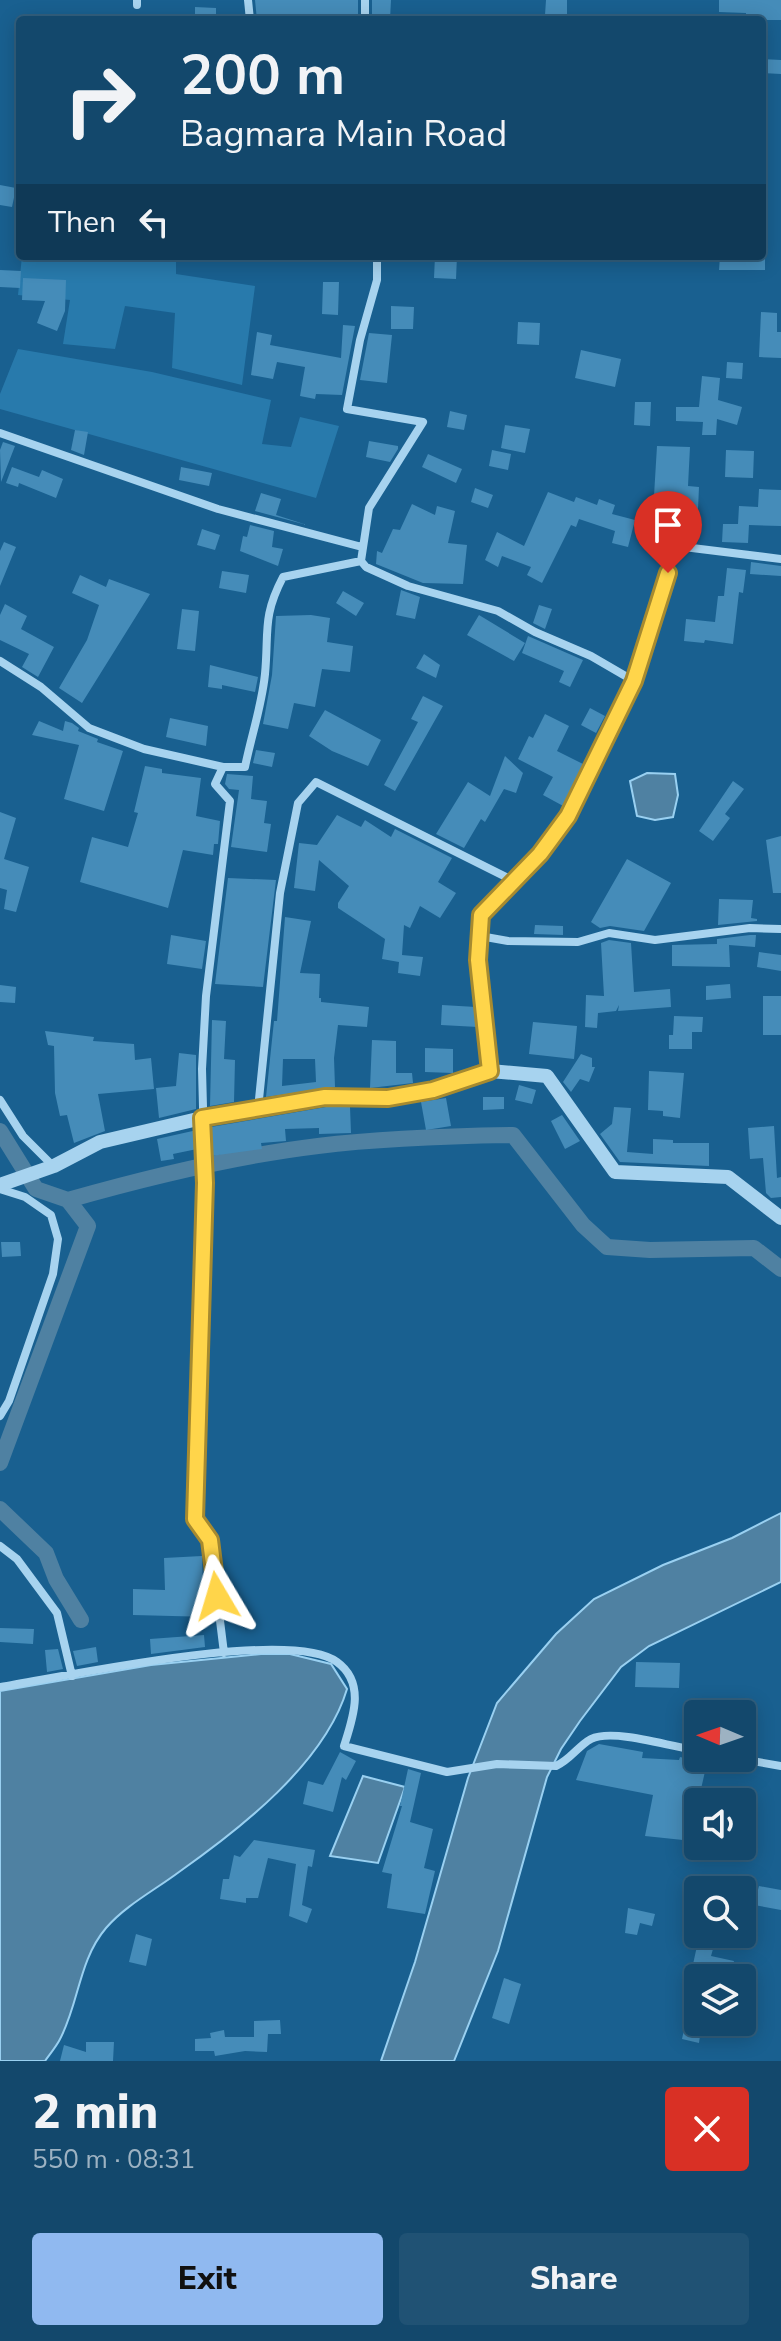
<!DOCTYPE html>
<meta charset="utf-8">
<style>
body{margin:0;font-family:"Nunito Sans",sans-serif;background:#205274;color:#f1f3f6;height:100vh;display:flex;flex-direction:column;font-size:30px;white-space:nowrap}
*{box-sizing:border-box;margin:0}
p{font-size:26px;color:#9db2c2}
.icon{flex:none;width:44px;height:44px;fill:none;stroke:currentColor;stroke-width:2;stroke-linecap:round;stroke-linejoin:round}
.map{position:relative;height:2061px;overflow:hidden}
.drawer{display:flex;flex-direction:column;background:#13486c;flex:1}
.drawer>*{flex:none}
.banner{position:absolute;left:16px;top:16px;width:750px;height:244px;border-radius:8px;box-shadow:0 4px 20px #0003,0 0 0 2px #32607f;background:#13486c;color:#f1f3f6;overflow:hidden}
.needle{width:52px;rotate:272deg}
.tools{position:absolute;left:684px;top:1700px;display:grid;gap:16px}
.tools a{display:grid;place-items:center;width:72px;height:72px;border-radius:8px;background:#13486c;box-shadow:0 4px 20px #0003,0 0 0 2px #32607f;font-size:40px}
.pin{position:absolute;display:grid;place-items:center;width:68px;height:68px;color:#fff;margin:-82px -34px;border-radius:50% 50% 50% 0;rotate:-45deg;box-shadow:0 0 8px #0007}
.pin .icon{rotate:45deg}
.me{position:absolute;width:88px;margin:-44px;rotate:353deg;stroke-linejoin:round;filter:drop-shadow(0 0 6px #0008)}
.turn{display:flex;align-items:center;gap:28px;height:168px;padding:0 32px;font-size:36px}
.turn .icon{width:104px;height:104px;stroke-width:2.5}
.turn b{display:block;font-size:56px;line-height:68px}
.then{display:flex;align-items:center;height:76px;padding:0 32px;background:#0003;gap:16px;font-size:30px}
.round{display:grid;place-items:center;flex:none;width:84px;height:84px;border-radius:8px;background:#205274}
.head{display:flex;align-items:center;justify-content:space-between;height:136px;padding:0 32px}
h1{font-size:48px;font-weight:800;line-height:60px}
.action{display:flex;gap:16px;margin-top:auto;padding:16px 32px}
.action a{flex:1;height:92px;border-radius:8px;background:#90b9f0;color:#111;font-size:32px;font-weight:800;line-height:92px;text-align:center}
.action a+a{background:#205274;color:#f1f3f6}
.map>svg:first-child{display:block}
</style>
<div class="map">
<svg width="781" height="2061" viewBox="0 0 781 2061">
<rect width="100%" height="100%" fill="#196090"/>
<path fill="#287aac" d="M22 256H176V274L255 286 242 385 172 368 175 313 125 306 115 349 63 344 70 300 18 295Z
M18 349 152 372 271 400 262 444 291 447 300 417 339 426 316 498 0 409V394Z"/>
<path fill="#4f81a2" stroke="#99d0f1" stroke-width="2" d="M647 773 675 774 678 795 673 817 655 820 637 816 630 781Z
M781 1513V1582L649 1646 621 1667 580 1721 561 1749 547 1777 498 1951 454 2061H381L415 1962 468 1778 497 1703 556 1634 594 1599 663 1565 732 1538Z
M261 1654H290L331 1664 347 1689C325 1763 240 1829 179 1872 155 1890 126 1905 106 1928 78 1961 79 2005 59 2041 55 2048 50 2054 45 2061H0V1691L151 1665Z
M363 1776 405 1787 378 1863 330 1856Z"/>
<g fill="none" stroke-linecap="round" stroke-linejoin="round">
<path stroke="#4f81a2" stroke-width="16" d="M0 1131 36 1189 68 1200 88 1226 0 1463
M68 1200C149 1177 235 1156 318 1146 383 1138 448 1136 513 1135L583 1225 607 1247 650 1250 754 1248 781 1269
M0 1509 46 1553 56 1579 81 1620"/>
</g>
<path fill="#458cb9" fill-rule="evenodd" d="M255 0H358V20H257Z
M372 0H391L390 20H372Z
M546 0H567V16L545 15Z
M719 0H781V20H746V13L719 12Z
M195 7 216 8V20H195Z
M762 59 781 60V74L762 73Z
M0 185 16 188 12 207 0 205Z
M435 256H457L456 279 434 278Z
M720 256H765V270H719Z
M0 270 21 271 20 288 0 287Z
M23 278 66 280 65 311 57 331 37 323 45 301 22 300Z
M323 282H339L338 315 322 314Z
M391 306 414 307 413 329H391Z
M761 312 777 313V332H781V358L759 357Z
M518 322 540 323 539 345 517 344Z
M343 325 355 326 342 395 316 394 315 399 300 396 305 367 277 362 273 379 251 375 257 332 272 335 270 345 341 358Z
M369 333 392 335 387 383 360 380Z
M581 350 621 359 615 387 575 378Z
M727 362 743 363 742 379 726 378Z
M702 376 720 378 718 400 742 407 737 425 717 419 716 435H702L703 422 676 421V407H699Z
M635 402H651L650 426 634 425Z
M450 411 467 415 464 430 447 427Z
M505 425 530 429 525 453 501 448Z
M75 430 88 432 84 455 71 450Z
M369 441 398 446V449L390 462 366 457Z
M3 442 15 446 1 482 0 450Z
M657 446 690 447 688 486 699 487 697 531 652 529Z
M492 450 511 454 508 470 489 466Z
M726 450 754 451 753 478 725 477Z
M428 454 462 469 456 483 422 467Z
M12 467 39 477 42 470 63 479 56 498 19 483 18 487 6 483Z
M181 467 212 473 209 486 179 480Z
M475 488 493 495 488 508 471 502Z
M759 489 781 490V526L749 525 748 543 722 542 723 524H738L739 506 758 507Z
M548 492 574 502 576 497 597 505 599 499 615 505 612 514 635 520 628 547 612 543 615 531 579 519 576 527 571 525 542 583 527 575 531 567 502 556 498 567 485 560 497 532 524 546Z
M261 493 281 499 276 515 307 525 255 511Z
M412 504 435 515 437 506 455 511 448 543 467 545 463 584 423 583 376 564 377 551 382 553 393 529 400 530Z
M250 525 274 531 272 547 283 549 278 566 240 551 243 536 247 537Z
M202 529 220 535 215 550 197 545Z
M4 542 16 547 0 586V551Z
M751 562 781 566V576L750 574Z
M727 568 746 570 743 593 739 592 733 644 705 640 704 643 684 641 686 619 715 622 718 596H724Z
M222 571 249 575 246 593 219 588Z
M80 575 106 587 109 579 150 594 82 703 59 688 87 640 99 605 72 593Z
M401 590 420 597 415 619 396 615Z
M343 591 364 603 356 616 336 603Z
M5 604 27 616 21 629 54 647 38 677 22 667 29 654 0 640V615Z
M539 605 552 609 545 629 533 623Z
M182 609 199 611 195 651 177 649Z
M311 615 330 618 327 642 353 646 350 672 322 669 315 707 294 703 288 729 263 724 272 675 276 616Z
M479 615 525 643 514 661 467 635Z
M528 636 583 660 570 687 559 682 564 671 522 653Z
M424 654 440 665 436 678 416 668Z
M210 665 258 677 255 692 222 685V689L208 687Z
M423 696 443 706 395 791 384 785 418 722 411 719Z
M590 708 605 716 596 733 581 725Z
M325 710 381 740 368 766 332 751 309 736Z
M545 714 569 726 557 751 585 765 565 807 543 795 553 777 518 759 529 736 533 738Z
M170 718 208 726 206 746 166 737Z
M39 721 63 731 65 721 72 723 79 728 78 731 98 739 97 742 123 751 104 811 64 799 79 745 32 735Z
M256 750 275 753 272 767 253 763Z
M505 756 523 773 516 793 504 789 485 822 481 819 464 848 436 834 468 782 490 796Z
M145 766 162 769V773L201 778 196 816 220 821 218 844H214L213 855 183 850 168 908 80 882 92 837 128 847 138 813 134 812Z
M227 774 253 776 251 799 267 801 264 823 271 824 267 852 231 847 239 790 229 789 225 784Z
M733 781 744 789 725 814 730 818 713 841 699 831Z
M0 812 16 818 4 859 29 867 16 912 4 909 7 890 0 888Z
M337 815 361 827 365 820 391 837 395 829 452 858 438 882 456 893 440 918 420 906 410 928 404 925 402 955 423 957 420 976 398 973 399 962 382 959 385 939 338 908V903L349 886 319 860 315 891 294 888 299 843 317 845Z
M781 836V893H773L766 840Z
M627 859 671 883 644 931 610 926 600 928 591 922Z
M228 878 276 880 263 987 215 984Z
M719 899 753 900 751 918 757 919V921L718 925Z
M285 917 311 921 300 973 320 974 319 998H321V1002L369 1007 367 1027 338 1025 334 1058 335 1087 266 1097 274 1021H277ZM283 1059H315L316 1082 282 1086Z
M535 925 563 926V935L534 934Z
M171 935 206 941 202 969 167 964Z
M750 935H756L755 947 729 945 730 967 672 966V945L717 944V939Z
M609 940 631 943 634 992 670 989 671 1007 618 1011 619 1005 616 1011 598 1013 597 1028 585 1027 586 995 604 996 601 943Z
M759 952 781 955V971L757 967Z
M730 984 731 998 706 1000V986Z
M0 985 16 987 15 1003 0 1002Z
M763 996H781V1035H763Z
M442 1005 476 1007 478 1027 441 1025Z
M674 1016 703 1017 702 1032H692V1049H669V1035H673Z
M212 1020 226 1021 224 1059 235 1060 234 1102 210 1106Z
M533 1022 577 1026 574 1059 529 1054Z
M45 1031 94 1037 93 1041 134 1044 135 1060 151 1058 154 1089 98 1094 105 1131 74 1143 67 1115 60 1116 55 1093 54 1046 48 1045Z
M372 1040 396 1041V1073H412L413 1083 370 1088Z
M425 1048 453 1049V1073L425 1072Z
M179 1053 196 1055V1109L159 1118 156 1088 176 1086Z
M581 1054 592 1058V1067H595L589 1082 580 1079 571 1092 563 1082Z
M649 1071 684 1073 680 1118 663 1116V1111L648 1110Z
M519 1085 536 1090 532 1104 515 1100Z
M483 1097H504V1109L483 1110Z
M446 1098 451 1126 426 1130 421 1102Z
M326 1107H350L351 1133 319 1134V1128L285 1129 286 1141 261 1143 262 1149 211 1156V1127Z
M614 1107 631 1108 627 1152 653 1154V1139L673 1140V1143H709V1166L620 1162 600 1134 612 1124Z
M562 1115 580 1141 565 1149 551 1121Z
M774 1126 777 1178 781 1177V1197L771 1198 766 1193 763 1158 750 1159 748 1128Z
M197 1130V1149L173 1154 174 1159 161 1161 157 1139Z
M1 1242H20L21 1256 2 1257Z
M202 1556 203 1585H208L211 1617 133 1615V1589L165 1590 164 1558Z
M0 1628 34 1629 33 1644 0 1642Z
M204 1635 205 1647 151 1654 150 1639Z
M96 1647 98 1662 77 1666 73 1651Z
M58 1649 63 1669 47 1672 45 1650Z
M636 1662 680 1663 679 1688 635 1687Z
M599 1744 643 1752 642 1758 679 1760 680 1757 707 1763 698 1802V1828L684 1825 683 1840 645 1836 653 1795 576 1780 587 1751Z
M340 1752 356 1761 346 1780 342 1777 333 1812 303 1804 308 1781 323 1785Z
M408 1769 421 1773 410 1822 433 1829 424 1868 435 1871 425 1914 387 1908 392 1874 382 1872 402 1806H400Z
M254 1840 315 1850 312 1867 308 1866 302 1905 312 1909 307 1923 289 1916 296 1864 268 1858 258 1898H246V1903L220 1899 223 1879H229L234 1855 240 1857Z
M759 1886 781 1890V1910L754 1905Z
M628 1908 655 1914 652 1926 640 1923 637 1935 625 1933Z
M136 1934 152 1939 146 1966 129 1962Z
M697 1946 713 1949 711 1956 734 1961 730 1978 707 1974 706 1978H690Z
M504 1978 521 1984 509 2024 492 2018Z
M280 2020 281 2034H268L267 2052 245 2051 215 2056 214 2051H195V2039L211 2038 210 2033 224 2030 225 2037H254V2021Z
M685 2025 701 2028 699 2043 682 2039Z
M86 2042H114L113 2061H60L64 2045 86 2052Z"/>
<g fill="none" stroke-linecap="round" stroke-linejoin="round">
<path stroke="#a7d3ef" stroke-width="8" d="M137 0V5
M248 0 250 20
M365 20V0
M0 433 218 509 362 547
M361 561 366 567 408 586 498 611 535 632 591 656 634 681
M0 661 41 687 89 728 144 749 223 767
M480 936 508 941 578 942 609 933 655 940 750 928 781 929
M490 1071 478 960 481 915 540 854 568 816 634 681 676 546 781 559
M0 1100 23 1136 53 1166
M258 1109 280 893 298 803 316 782 514 881
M0 1189 25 1197 51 1215 58 1239 53 1274 9 1401 0 1416
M0 1546 17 1559 57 1613 72 1676
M224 1653 210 1540 195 1519 205 1183 202 1069 206 996 230 801 215 784 223 767H245C251 737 262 705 265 674 269 632 262 617 283 577L361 561 369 508 423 422 347 409 360 340 377 280V256
M0 1687C63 1677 290 1627 337 1662 366 1683 353 1718 344 1746L447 1772 497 1764 556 1766C570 1760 578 1746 591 1739 613 1728 673 1747 698 1751
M735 1758 781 1766"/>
<path stroke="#a7d3ef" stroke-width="14" d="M0 1185 54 1166 100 1142 202 1118 325 1097 388 1098 433 1090 490 1071 547 1076 615 1172 728 1177 781 1218"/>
</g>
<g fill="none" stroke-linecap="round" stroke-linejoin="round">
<defs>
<path id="route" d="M217 1596 210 1540 195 1519 205 1183 202 1118 325 1097 388 1098 433 1090 490 1071 478 960 481 915 540 854 568 816 634 681 668 573"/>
</defs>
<use href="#route" stroke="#a68a30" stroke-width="20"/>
<use href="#route" stroke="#ffd54a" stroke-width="14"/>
</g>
</svg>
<div class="tools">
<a><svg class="needle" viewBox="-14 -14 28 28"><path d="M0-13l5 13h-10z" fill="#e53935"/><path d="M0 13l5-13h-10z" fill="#9db2c2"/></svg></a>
<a><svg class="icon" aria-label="sound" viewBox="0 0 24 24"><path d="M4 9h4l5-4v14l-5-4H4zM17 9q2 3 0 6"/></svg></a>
<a><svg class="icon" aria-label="search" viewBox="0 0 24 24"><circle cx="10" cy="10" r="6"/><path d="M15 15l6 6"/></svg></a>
<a><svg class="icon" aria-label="layers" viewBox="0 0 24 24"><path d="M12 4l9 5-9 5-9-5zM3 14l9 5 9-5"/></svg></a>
</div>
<div class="pin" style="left:668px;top:573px;background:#d93025"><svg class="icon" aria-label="arrive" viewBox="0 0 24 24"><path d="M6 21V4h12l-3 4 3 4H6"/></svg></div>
<svg class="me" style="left:217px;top:1596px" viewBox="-20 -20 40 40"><path d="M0-17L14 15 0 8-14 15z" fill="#ffd54a" stroke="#fff" stroke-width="4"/></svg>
<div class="banner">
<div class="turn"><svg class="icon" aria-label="right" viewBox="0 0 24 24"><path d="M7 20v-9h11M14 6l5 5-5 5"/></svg><div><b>200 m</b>Bagmara Main Road</div></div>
<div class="then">Then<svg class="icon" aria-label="left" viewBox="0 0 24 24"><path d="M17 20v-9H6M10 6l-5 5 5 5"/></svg></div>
</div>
</div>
<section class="drawer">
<div class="head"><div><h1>2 min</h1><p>550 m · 08:31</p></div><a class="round" style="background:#d93025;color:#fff"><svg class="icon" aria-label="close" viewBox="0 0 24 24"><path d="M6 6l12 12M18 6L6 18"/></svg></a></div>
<div class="action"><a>Exit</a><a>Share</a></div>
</section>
